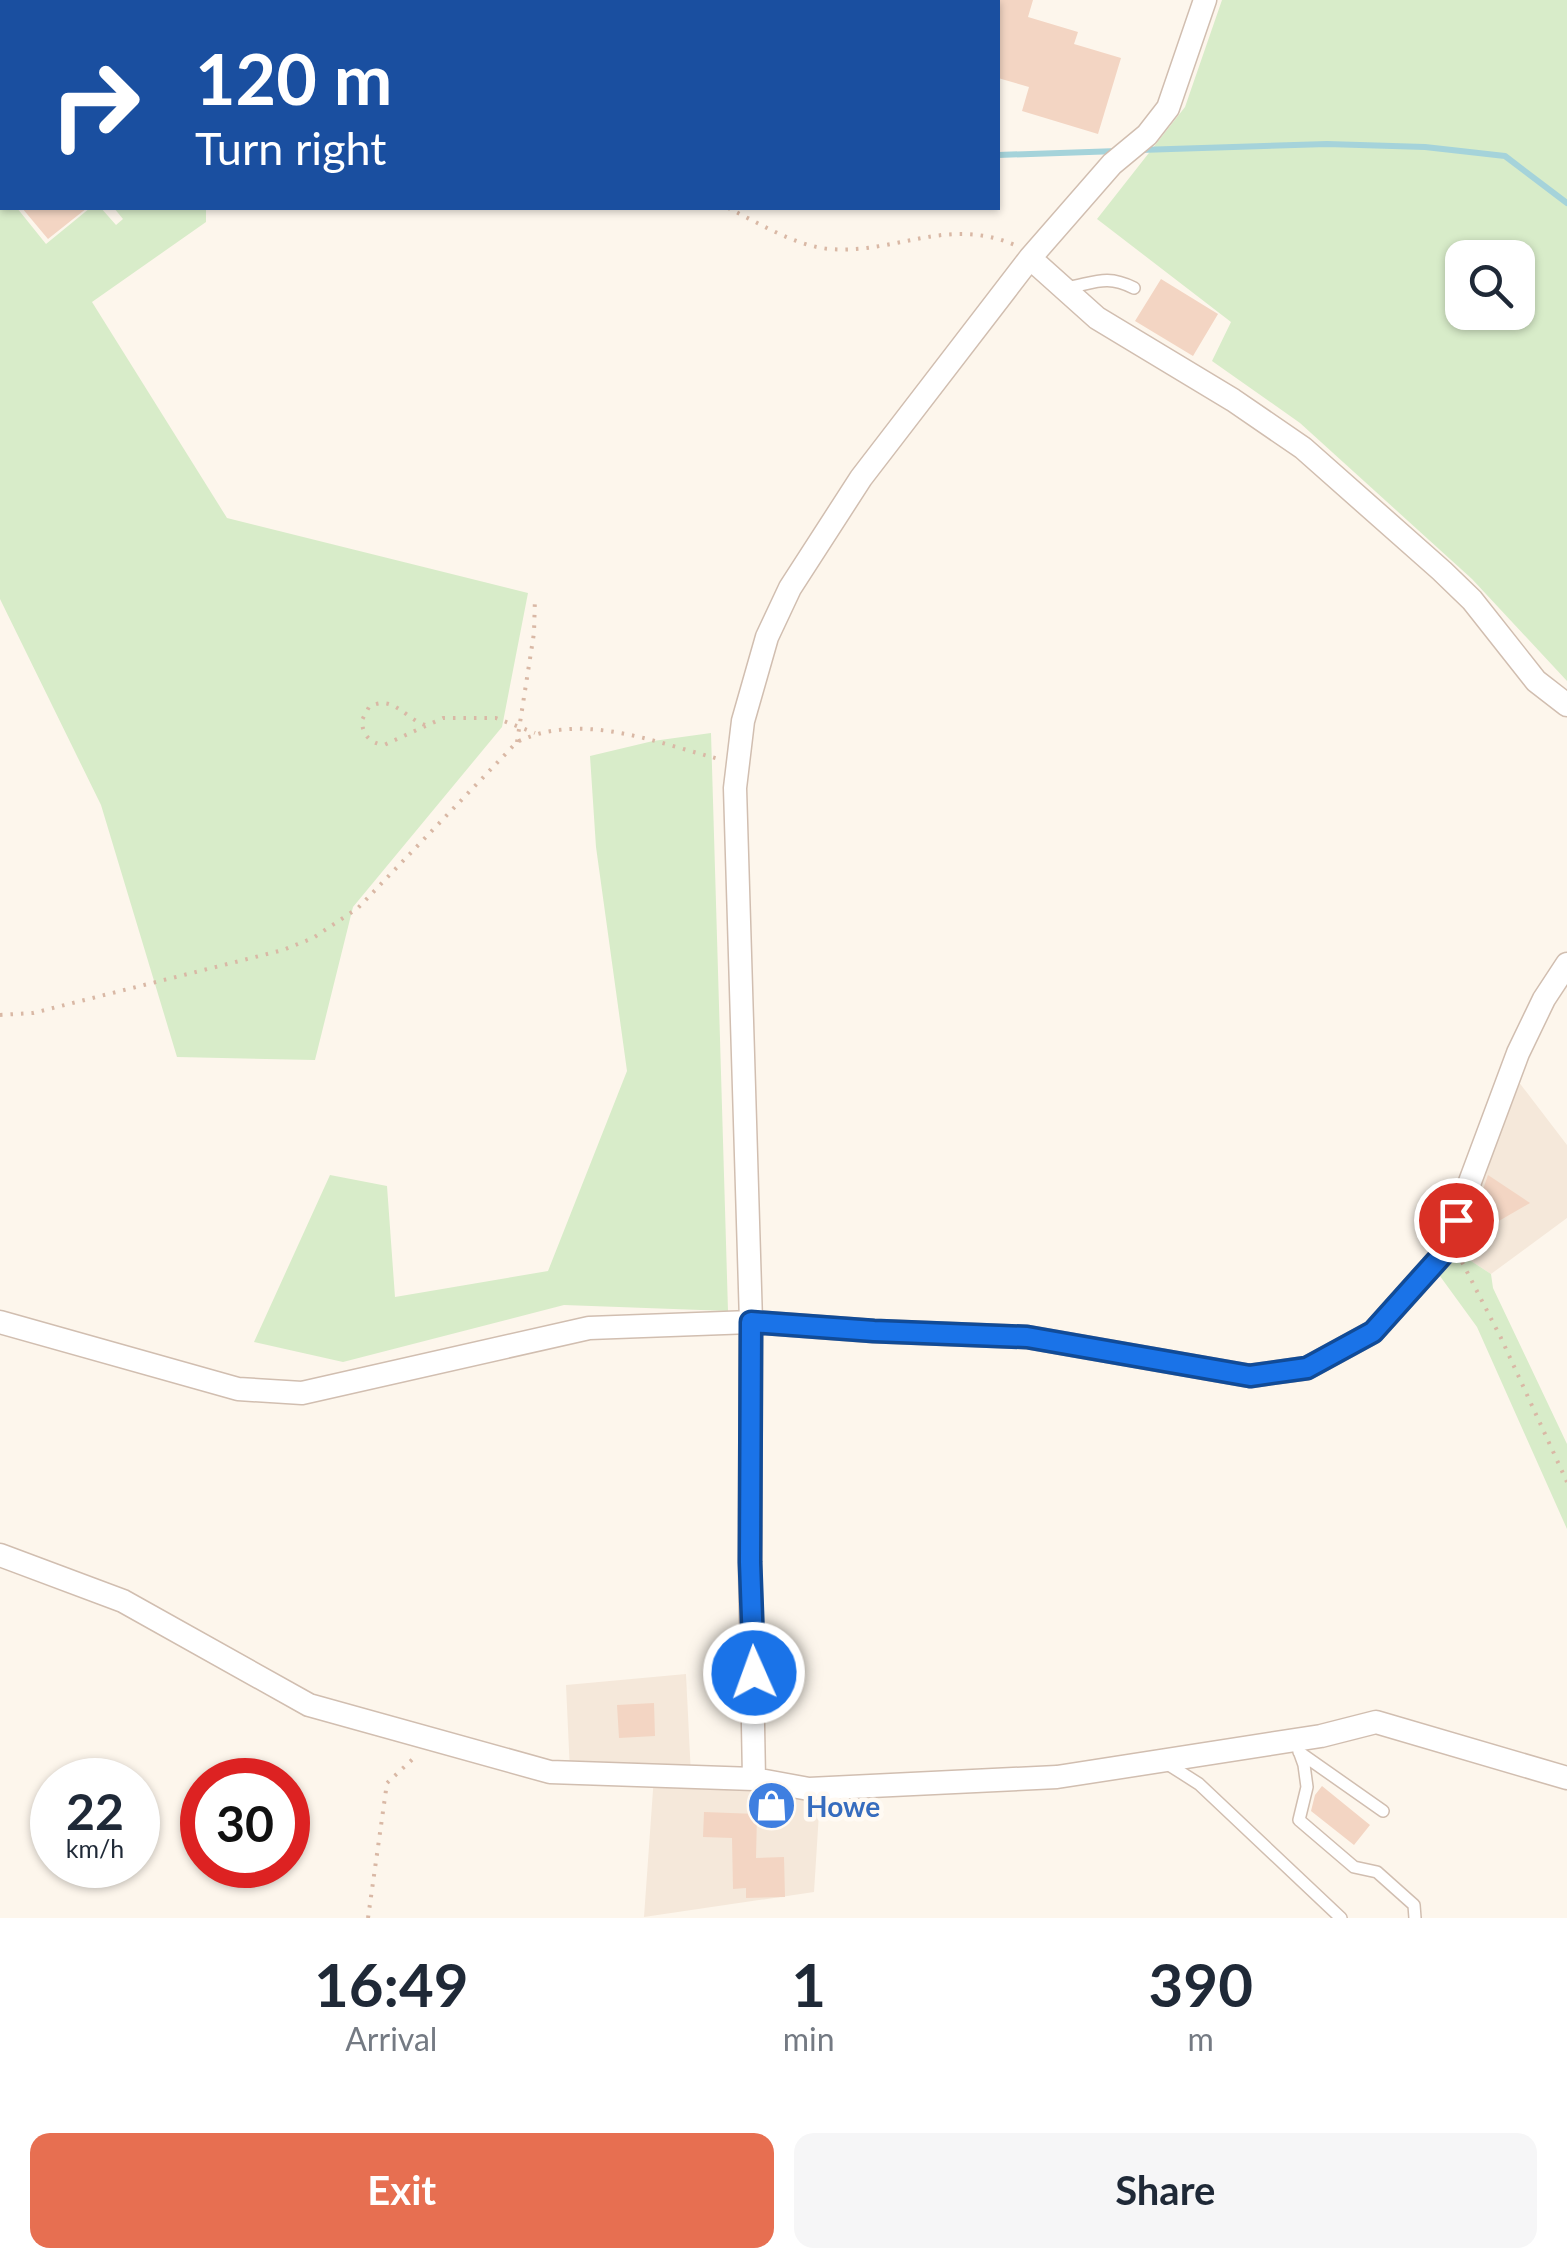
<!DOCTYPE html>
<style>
body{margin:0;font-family:Lato,sans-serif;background:#f6f6f7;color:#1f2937;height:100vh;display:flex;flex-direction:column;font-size:38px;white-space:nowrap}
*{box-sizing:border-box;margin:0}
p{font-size:32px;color:#747a83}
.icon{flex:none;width:55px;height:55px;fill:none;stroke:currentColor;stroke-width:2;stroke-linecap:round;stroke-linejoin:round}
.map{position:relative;height:1918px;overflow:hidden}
.side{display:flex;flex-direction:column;background:#fff;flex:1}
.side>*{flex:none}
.hud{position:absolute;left:0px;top:0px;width:1000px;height:210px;box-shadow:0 2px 8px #0004;background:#1a4fa0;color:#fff;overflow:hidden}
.buttons{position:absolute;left:1445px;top:240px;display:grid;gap:20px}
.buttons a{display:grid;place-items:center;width:90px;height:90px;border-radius:20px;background:#fff;box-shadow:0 2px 8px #0004;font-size:50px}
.speed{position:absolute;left:30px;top:1758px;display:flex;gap:20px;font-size:50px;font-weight:700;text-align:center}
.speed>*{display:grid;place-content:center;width:130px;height:130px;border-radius:50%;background:#fff;box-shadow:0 2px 8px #0004;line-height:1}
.speed small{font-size:25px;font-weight:400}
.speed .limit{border:15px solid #d22;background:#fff;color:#111}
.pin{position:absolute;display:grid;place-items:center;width:85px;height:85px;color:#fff;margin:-42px;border:5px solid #fff;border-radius:50%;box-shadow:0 2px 10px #0007}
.me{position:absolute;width:110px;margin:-55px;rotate:358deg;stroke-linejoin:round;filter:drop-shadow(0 0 8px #0008)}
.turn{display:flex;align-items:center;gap:35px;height:210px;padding:0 30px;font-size:45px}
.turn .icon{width:130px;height:130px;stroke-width:2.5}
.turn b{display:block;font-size:70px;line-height:85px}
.eta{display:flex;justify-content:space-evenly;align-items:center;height:170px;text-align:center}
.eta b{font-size:60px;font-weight:700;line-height:70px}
.primary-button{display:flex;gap:20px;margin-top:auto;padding:20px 30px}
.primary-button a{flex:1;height:115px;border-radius:20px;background:#e76f51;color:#fff;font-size:40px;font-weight:700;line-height:115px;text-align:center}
.primary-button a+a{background:#f6f6f7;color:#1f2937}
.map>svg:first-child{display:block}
</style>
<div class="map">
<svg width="1567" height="1918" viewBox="0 0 1567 1918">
<rect width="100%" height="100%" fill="#fdf6ec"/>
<path fill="#f5e8da" d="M1515 1077 1567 1145V1218L1491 1274 1448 1246Z
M686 1674 691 1776 820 1797 814 1892 644 1917 654 1776 570 1772 566 1685Z"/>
<path fill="#d8ecc9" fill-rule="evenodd" d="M568 0H735L570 2Z
M1222 0H1567V681L1472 579 1300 423 1212 361 1231 322 1097 219 1185 107ZM1462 258H1518V312H1462Z
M0 187 2 208H17L46 244 90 208H101L116 225 123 219 114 208H206V222L92 302 227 518 528 593 502 727 353 907 315 1060 177 1057 101 805 0 599Z
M711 733 728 1311 564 1305 343 1362 254 1342 330 1175 387 1186 395 1297 548 1271 627 1071 596 847 590 756 653 741Z
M1448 1246 1491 1274 1493 1288 1567 1444V1529L1477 1327 1437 1272Z"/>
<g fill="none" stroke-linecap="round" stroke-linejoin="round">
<path stroke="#a5d3da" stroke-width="6" d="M489 0 492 2
M1140 150 1327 144 1425 147 1505 156 1567 203
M998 155 1118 151"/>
</g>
<path fill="#f3d5c3" d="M998 0H1033L1028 17 1078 32 1074 44 1121 58 1098 134 1022 111 1029 87 998 78Z
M22 208H87L48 239Z
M1161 279 1218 314 1193 356 1135 321Z
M1488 1175 1530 1203 1466 1240 1478 1204 1484 1203 1480 1198Z
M654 1703 655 1736 619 1738 617 1705Z
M1322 1786 1370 1825 1354 1845 1311 1811 1315 1795Z
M704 1812 757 1814 756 1858 784 1857 785 1897 746 1898V1888L733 1889 732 1838 703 1837Z"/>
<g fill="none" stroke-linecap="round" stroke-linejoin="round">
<defs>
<path id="service" d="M0 73 2 77
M1066 288C1095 283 1106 274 1134 288
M1295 1740 1304 1765 1307 1787 1299 1820 1354 1867 1377 1872 1414 1905 1415 1918
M1299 1752 1383 1811
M1166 1763 1199 1784 1341 1918"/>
<path id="minor" d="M1030 258 1097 318 1233 400 1303 448 1442 571 1472 600 1536 681 1567 705
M0 1322 238 1389 302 1393 589 1328 751 1322 873 1331 1027 1337 1250 1376 1307 1368 1373 1332 1443 1254 1518 1053 1544 999 1567 964
M0 1555 123 1601 309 1705 550 1772 754 1779 809 1789 1057 1777 1321 1736 1376 1722 1567 1778
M754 1779 750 1563 751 1322 735 788 743 721 767 637 790 588 861 478 1030 258 1112 164 1147 135 1168 108 1205 0"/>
</defs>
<use href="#service" stroke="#d1beb0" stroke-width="14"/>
<use href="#minor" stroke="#d1beb0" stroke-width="25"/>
<path stroke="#d9b8a5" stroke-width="4" stroke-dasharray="2.5 8" stroke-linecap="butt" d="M0 28 2 29
M728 208C759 223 795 246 830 249 897 254 946 216 1015 245
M425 725C403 717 393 694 369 707L362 720C362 735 370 743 384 745L443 718H496L535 733
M517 742 534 633 535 597
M0 1015 33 1013 283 950 313 938 358 908 517 742C581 711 654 742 719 759
M1462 1262 1501 1338 1567 1482
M368 1918 387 1783 416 1756"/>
<use href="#service" stroke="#fff" stroke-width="11"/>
<use href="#minor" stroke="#fff" stroke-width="22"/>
</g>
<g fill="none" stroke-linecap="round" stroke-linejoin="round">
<defs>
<path id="route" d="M754 1673 750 1562 751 1322 874 1331 1027 1337 1250 1376 1307 1368 1373 1332 1443 1254 1456 1220"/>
</defs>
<use href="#route" stroke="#114b97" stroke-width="25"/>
<use href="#route" stroke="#1a73e8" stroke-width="18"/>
</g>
<defs>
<symbol id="shop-disc" viewBox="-11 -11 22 22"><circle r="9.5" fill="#3f7fe0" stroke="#fffaf3"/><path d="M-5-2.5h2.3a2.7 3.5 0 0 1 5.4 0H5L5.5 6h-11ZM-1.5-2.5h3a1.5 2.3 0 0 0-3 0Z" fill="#fff"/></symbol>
</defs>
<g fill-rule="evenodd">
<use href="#shop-disc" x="744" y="1778" width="55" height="55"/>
</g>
<g text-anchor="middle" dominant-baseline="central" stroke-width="9" stroke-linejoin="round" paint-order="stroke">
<g font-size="28" font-weight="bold" fill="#366cbe" stroke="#fffaf3" text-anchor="start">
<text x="806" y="1806">Howe</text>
</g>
</g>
</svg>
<div class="buttons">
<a><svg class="icon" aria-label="search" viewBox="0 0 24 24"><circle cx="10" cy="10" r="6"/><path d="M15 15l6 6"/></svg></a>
</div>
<div class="speed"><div>22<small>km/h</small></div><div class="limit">30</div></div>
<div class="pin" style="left:1456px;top:1220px;background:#d93025"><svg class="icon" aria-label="arrive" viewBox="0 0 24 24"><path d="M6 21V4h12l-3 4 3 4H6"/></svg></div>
<svg class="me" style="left:754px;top:1673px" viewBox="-20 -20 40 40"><circle r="17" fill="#1a73e8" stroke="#fff" stroke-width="3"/><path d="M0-11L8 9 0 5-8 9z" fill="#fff"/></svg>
<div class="hud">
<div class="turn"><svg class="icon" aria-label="right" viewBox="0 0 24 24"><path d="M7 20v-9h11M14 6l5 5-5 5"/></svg><div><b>120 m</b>Turn right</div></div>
</div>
</div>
<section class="side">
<div class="eta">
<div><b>16:49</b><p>Arrival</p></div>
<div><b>1</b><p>min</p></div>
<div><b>390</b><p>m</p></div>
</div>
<div class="primary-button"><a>Exit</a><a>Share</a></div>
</section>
